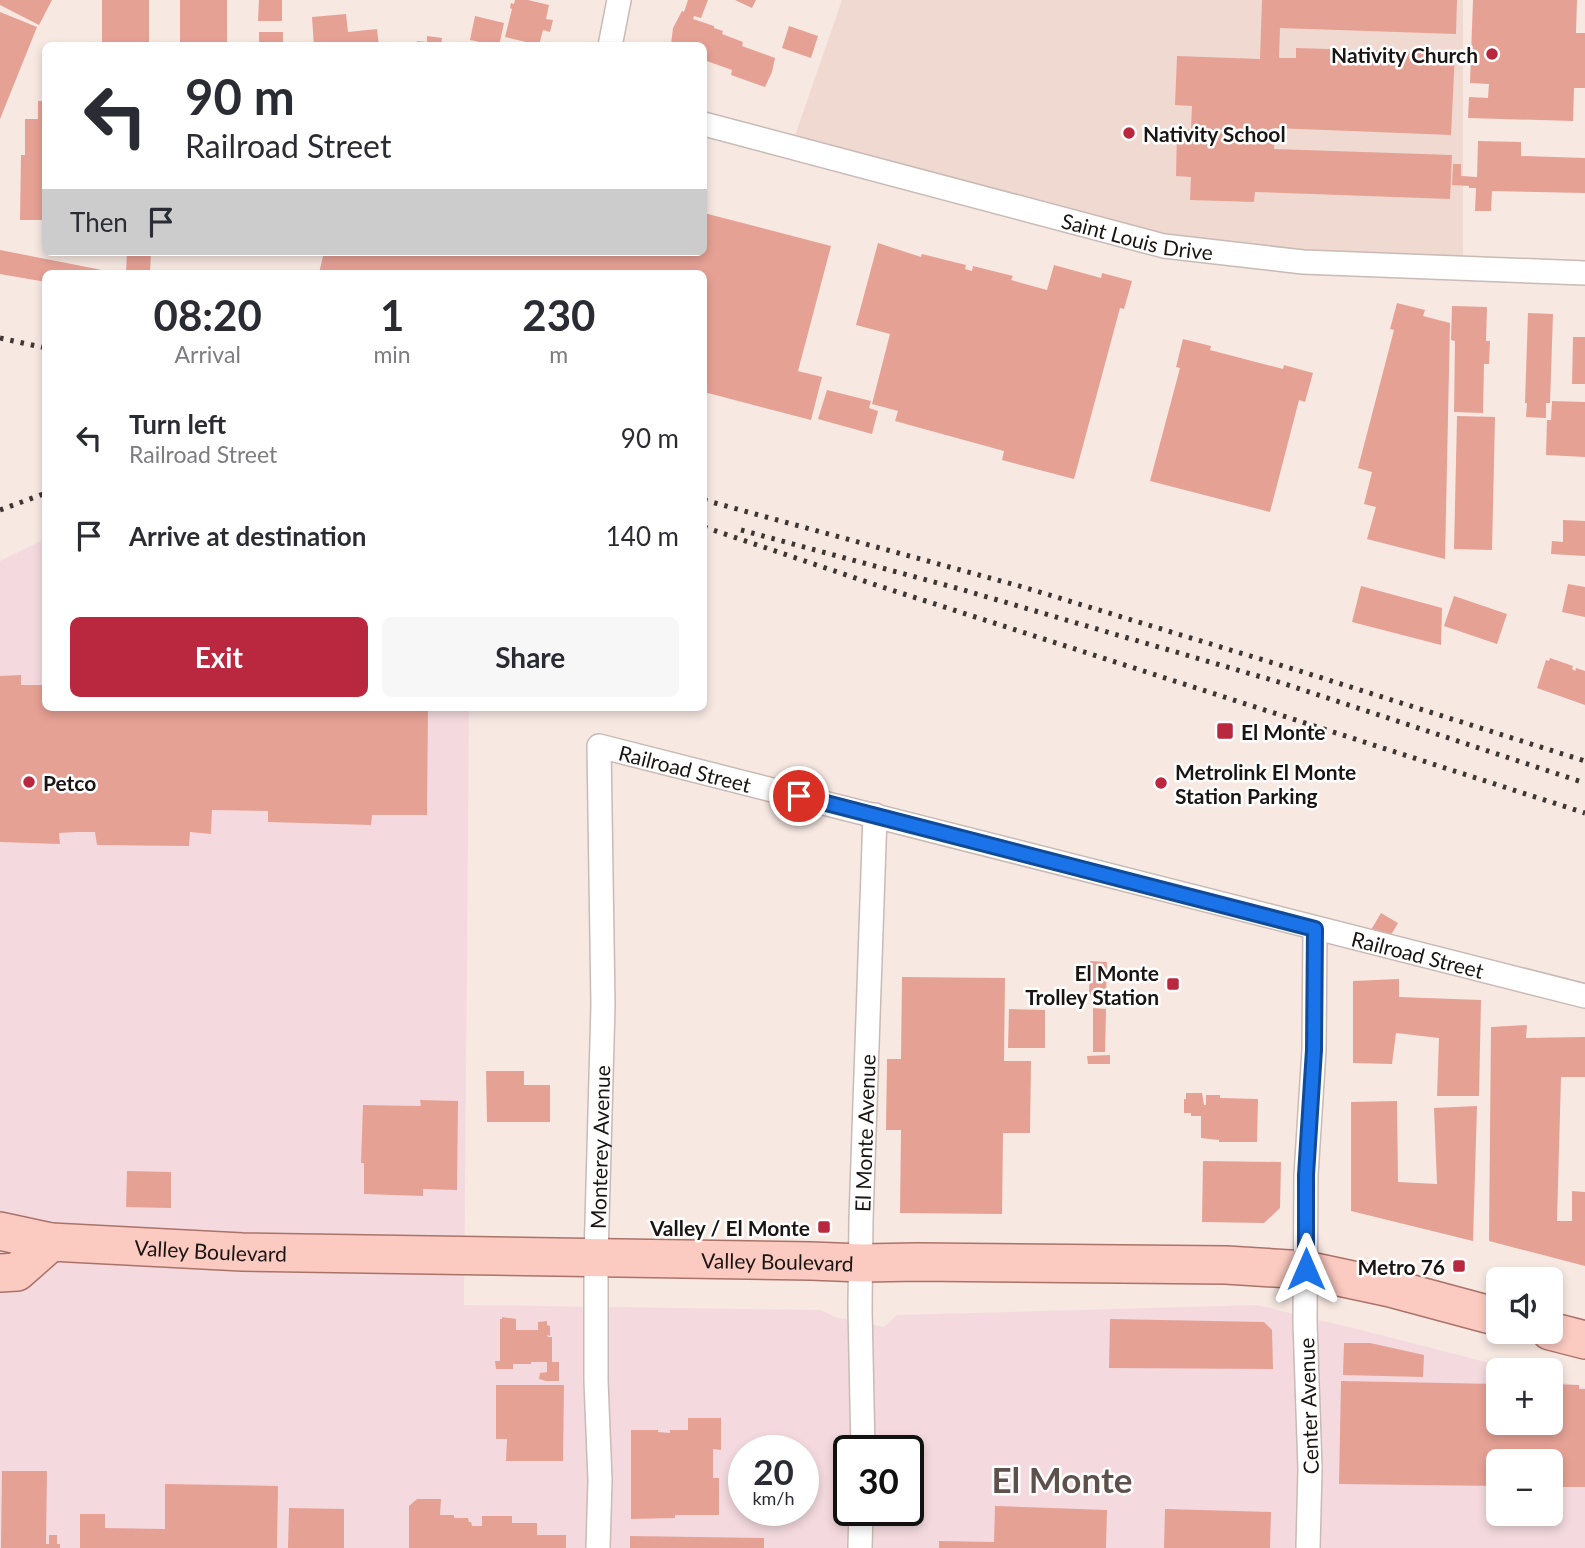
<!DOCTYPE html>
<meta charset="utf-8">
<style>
body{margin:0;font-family:Lato,sans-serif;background:#f7f7f7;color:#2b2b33;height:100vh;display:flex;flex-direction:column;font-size:26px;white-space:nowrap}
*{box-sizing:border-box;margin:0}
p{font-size:23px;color:#7c7c81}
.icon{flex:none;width:38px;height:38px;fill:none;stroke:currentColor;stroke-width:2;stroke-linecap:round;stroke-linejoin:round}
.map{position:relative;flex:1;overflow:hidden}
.sheet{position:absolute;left:42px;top:270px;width:665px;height:441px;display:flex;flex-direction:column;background:#fff;border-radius:10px;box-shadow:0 4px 10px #0003}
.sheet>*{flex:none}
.banner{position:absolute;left:42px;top:42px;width:665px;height:214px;border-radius:10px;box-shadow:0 4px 10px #0003;background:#fff;color:#2b2b33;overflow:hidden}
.buttons{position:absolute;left:1486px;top:1267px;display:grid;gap:14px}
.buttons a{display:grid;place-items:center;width:77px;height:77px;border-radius:10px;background:#fff;box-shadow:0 4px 10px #0003;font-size:35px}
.speed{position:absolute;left:728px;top:1435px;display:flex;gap:14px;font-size:35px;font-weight:700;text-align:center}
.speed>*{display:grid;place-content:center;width:91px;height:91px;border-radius:50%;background:#fff;box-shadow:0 4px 10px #0003;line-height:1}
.speed small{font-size:18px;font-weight:400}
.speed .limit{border:4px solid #111;border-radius:10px;background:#fff;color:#111}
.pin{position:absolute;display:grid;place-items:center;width:60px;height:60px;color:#fff;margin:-30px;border:4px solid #fff;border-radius:50%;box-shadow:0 2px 7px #0007}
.me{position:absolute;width:77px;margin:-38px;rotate:0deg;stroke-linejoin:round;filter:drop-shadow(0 0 5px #0008)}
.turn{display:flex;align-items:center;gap:24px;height:147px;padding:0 28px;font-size:32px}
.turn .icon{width:91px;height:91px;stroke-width:2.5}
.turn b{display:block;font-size:49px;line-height:60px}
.then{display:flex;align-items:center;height:66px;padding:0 28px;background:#0003;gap:14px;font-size:26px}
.eta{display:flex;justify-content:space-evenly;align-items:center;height:119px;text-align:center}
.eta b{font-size:42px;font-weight:700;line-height:49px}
.action{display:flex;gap:14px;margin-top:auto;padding:14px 28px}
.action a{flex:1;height:80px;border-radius:10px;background:#b9283e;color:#fff;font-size:28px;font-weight:700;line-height:80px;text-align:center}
.action a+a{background:#f7f7f7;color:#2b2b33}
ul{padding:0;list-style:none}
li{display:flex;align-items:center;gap:21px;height:98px;padding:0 28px}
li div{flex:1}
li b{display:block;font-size:26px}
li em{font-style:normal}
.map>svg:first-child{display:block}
</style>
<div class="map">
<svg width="1585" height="1548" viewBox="0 0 1585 1548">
<rect width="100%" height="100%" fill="#f7e8e2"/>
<path fill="#f4dade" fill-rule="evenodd" d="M45 539 46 707H469L464 1305 821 1310 835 1317 884 1327 897 1315 1257 1305 1361 1330 1517 1370H1498V1423H1550L1551 1379 1585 1388V1548H0V561ZM744 1451H803V1510H744ZM849 1451H908V1510H849ZM1498 1461H1550V1514H1498Z"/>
<path fill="#f0d9d0" d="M842 0H1463V268L1164 246 791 147Z"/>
<path fill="#e6a195" d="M0 0H52L39 25 0 5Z
M102 0H149V46H102Z
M180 0H227V46H180Z
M259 0H282V21H258Z
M515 0H528L549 5 546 19 553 20 550 32 543 30 539 45 505 37 512 9 510 8 511 3 514 4Z
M688 0H708L701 18 694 16 693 19 714 26V28L723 31 722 34 743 42 742 46 775 58 772 72 765 87 731 75 732 70 704 60V46H676L671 44 673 28 682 11 684 12Z
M735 0H756L752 8Z
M1262 0H1457L1456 34 1280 28 1279 58H1296V48L1455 53 1451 135 1275 128 1274 149 1452 155 1450 199 1255 192 1254 202 1190 200 1191 177 1176 176 1177 129H1191L1192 106 1175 105 1177 56 1260 59Z
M1473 0H1577L1576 33H1585V88H1574L1573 121 1468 118 1469 97 1488 98 1489 84 1470 83Z
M0 12 37 27 0 119Z
M346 14 348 32 377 29 379 46H314L312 17Z
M475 16 504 23 499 46 470 40Z
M789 26 818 36 811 58 782 48Z
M259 32H283V46H259Z
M427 36 442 38 441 46H417V41L427 42Z
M38 101H46V220H20L21 155H25V119H38Z
M1478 141 1521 142V156L1585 158V193L1492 191 1491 211H1475L1476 188H1469V186L1452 185 1453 164H1461V176L1477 177Z
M704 213 831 246 798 371 822 377 811 420 704 392V273H319L324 252H704Z
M878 243 921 257 922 254 966 265 965 269 972 271 973 266 1013 276 1011 280 1047 290 1054 265 1101 278 1102 273 1132 281 1124 309 1120 308 1074 479 1002 460 1004 451 895 421 898 411 872 404 890 334 856 325Z
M0 250 112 272V273H46V282L0 274Z
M127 252H151L150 273H126Z
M1397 303 1425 310 1423 316 1450 323 1445 559 1367 539 1376 507 1364 504 1372 472 1358 468 1394 330 1390 329Z
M1452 306 1487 307 1486 341H1490L1489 364H1484L1483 413 1454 412 1455 341 1451 340Z
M1528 313 1553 314 1550 403H1546V418L1526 417 1527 403H1525Z
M1573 337H1585V384H1572Z
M1183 339 1211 346 1210 350 1283 369 1284 365 1313 373 1305 402 1299 400 1270 512 1150 481 1180 368 1176 367Z
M827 390 871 401 869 408 878 411 872 434 818 419Z
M1552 401 1585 402V457L1546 455 1547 420H1551Z
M1457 416 1495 417 1492 550 1454 549Z
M1563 520 1585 521V556L1551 554 1552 541 1563 542Z
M1568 584 1585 587V617L1562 612Z
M1361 586 1442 608 1441 645 1352 622Z
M1454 596 1507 614 1497 644 1444 626Z
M1550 658 1573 666 1572 669 1575 671 1576 668 1585 671V705L1537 688 1546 660 1549 661Z
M21 675V685H46V707H428L427 815H372L371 825 268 822V811L212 810 211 834 190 832 189 846 97 845 95 832H76L59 833 60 844 0 842V676Z
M1381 913 1398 923 1388 940 1371 930Z
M1090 961 1107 962 1106 995H1089Z
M902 977 1005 978 1004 1061H1031L1030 1133H1003L1002 1214 900 1213 901 1130H886L887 1059H901Z
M1399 979V997L1481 1000 1479 1096H1437L1439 1038 1396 1033 1392 1064 1353 1063V981Z
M1093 1008 1106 1009 1105 1052H1093Z
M1009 1009 1045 1010V1048H1008Z
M1527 1025 1526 1038 1585 1037V1077H1561L1557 1221H1572V1191L1585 1192V1266L1489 1241 1491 1027Z
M1110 1055V1064H1088L1087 1056Z
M486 1071H524V1085H550V1122H487Z
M1186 1093H1202L1204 1105H1206V1095H1220V1098L1258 1099 1257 1142H1219V1140L1201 1138V1116H1191V1113H1184V1099H1186Z
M420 1100 458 1101 457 1190 423 1189V1196L364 1194V1163H361L363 1105 421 1106Z
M1397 1101 1398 1182 1437 1184 1434 1108 1477 1106 1473 1241 1351 1211V1102Z
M1203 1161 1281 1162 1280 1208 1264 1223 1202 1222Z
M127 1171 171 1172V1208L126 1207Z
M502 1317 516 1319V1330H538V1322L547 1321V1325L550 1326V1336L547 1335 548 1337H552V1362H559V1381H546L539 1379 540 1373 547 1372V1362H531V1364H513V1369H496L495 1361H500V1319H502Z
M1110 1319 1264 1322 1272 1330 1273 1369 1109 1368Z
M1344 1343H1370L1424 1355 1423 1377 1343 1375Z
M1341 1381 1498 1384V1423H1550V1384L1579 1385V1389H1585V1487H1550V1461H1498V1486L1339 1484Z
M496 1385H564L563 1461H506L507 1439H496Z
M688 1418H721V1450L713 1449V1478H719V1515H675V1518L631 1519V1430H658V1432L670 1433V1430H688Z
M2 1471H47L46 1544H49V1535H57V1544H60V1548H1Z
M165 1484 278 1486 277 1548H80V1514H105V1528L165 1529Z
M417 1499H441L440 1515H454V1518H468L469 1522H471L472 1526H482V1516H512V1523H537V1535H566V1548H409V1506Z
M995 1506 1107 1510 1106 1548H939V1541L994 1542Z
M289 1508 344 1509V1548H288Z
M1165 1509 1271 1512 1270 1548H1164Z
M630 1536 764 1538V1548H630Z"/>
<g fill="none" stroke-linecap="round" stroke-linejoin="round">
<defs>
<g id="street">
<path d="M610 46 619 0"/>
<path id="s1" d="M704 124 1164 246 1303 262 1585 273"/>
<path id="s2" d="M863 1451 860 1308 861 1219 875 815"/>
<path id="s3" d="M598 1548 600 1480 596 1381V1258L603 1005 599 746 1585 996"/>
<path d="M860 1548 861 1510"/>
<path d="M1308 1548 1310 1469 1305 1322 1306 1175 1314 1050 1315 929"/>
</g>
<g id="primary">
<path id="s4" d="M0 1231 51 1242 242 1252 811 1261 862 1263 917 1262 1226 1265 1306 1270 1390 1288 1498 1317"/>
<path d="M0 1273 17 1272 51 1242"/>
<path d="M1550 1331 1585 1340"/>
</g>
</defs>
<use href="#street" stroke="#c9bab5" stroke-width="26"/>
<use href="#primary" stroke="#aa7369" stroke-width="40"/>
<use href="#street" stroke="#fff" stroke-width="23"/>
<use href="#primary" stroke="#fbcac1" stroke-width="37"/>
<path stroke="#3e3633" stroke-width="5" stroke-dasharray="3.5 7" stroke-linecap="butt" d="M0 338 46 348
M704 500 1023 587 1303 672 1585 761
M0 510 46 493
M704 527 879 586 1585 813
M741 530 960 589 1282 683 1585 783"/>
</g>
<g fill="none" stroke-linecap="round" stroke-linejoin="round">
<defs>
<path id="route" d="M799 796 1315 929 1314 1050 1306 1175V1269"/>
</defs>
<use href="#route" stroke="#114b97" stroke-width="18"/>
<use href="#route" stroke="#1a73e8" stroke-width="12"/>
</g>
<g fill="#b9283e" stroke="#fff" stroke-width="2.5">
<circle cx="1492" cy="54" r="7"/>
<circle cx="1129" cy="133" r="7"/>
<rect x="1216" y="722" width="18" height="18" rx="3.5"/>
<circle cx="29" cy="782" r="7"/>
<circle cx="1161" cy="783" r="7"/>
<rect x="1166" y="977" width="14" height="14" rx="3.5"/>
<rect x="817" y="1220" width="14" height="14" rx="3.5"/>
<rect x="1452" y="1259" width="14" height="14" rx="3.5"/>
</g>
<g text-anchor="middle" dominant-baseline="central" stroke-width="5" stroke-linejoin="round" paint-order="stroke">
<g font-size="21" font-weight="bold" fill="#1a1412" stroke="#fff" text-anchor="end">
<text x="1478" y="54">Nativity Church</text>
<text x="1143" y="133" text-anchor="start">Nativity School</text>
<text x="1241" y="731" text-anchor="start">El Monte</text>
<text x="1175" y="771" text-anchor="start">Metrolink El Monte<tspan x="1175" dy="24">Station Parking</tspan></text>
<text x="43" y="782" text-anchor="start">Petco</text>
<text x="1159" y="972">El Monte<tspan x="1159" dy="24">Trolley Station</tspan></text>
<text x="810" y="1227">Valley / El Monte</text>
<text x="1445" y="1266">Metro 76</text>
</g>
<g font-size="21" fill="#1a1412" stroke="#fff">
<text stroke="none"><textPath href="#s1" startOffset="448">Saint Louis Drive</textPath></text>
<text stroke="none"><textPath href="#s3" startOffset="891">Railroad Street</textPath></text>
<text stroke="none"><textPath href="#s3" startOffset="1647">Railroad Street</textPath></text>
<text stroke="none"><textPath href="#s2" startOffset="318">El Monte Avenue</textPath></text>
<text stroke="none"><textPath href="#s3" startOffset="401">Monterey Avenue</textPath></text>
<text stroke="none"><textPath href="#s4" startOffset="212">Valley Boulevard</textPath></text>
<text stroke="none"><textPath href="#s4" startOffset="779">Valley Boulevard</textPath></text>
<text transform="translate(1308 1406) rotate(-92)">Center Avenue</text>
</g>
<g font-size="35" font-weight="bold" fill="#5e514c" stroke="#fff">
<text x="1062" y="1479">El Monte</text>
</g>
</g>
</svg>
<div class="buttons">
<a><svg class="icon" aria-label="sound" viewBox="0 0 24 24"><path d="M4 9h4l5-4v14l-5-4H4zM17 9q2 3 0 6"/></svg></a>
<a>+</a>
<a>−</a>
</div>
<div class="speed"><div>20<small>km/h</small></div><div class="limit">30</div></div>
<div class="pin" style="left:799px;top:796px;background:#d93025"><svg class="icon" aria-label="arrive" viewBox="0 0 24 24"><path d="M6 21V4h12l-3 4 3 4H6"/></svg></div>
<svg class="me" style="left:1306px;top:1269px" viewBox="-20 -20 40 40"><path d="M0-17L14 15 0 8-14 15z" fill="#1a73e8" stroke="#fff" stroke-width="4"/></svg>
<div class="banner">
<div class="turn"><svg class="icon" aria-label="left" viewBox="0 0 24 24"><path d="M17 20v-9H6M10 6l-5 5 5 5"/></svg><div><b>90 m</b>Railroad Street</div></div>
<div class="then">Then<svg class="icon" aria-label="arrive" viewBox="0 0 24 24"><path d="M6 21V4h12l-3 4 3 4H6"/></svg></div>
</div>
<section class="sheet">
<div class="eta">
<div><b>08:20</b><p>Arrival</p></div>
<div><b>1</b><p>min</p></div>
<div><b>230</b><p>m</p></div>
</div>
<ul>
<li><svg class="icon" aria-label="left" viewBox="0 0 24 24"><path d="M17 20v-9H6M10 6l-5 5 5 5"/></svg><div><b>Turn left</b><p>Railroad Street</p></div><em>90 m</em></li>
<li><svg class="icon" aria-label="arrive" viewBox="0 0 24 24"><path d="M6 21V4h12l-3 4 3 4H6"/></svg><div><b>Arrive at destination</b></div><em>140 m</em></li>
</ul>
<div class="action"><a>Exit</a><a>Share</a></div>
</section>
</div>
